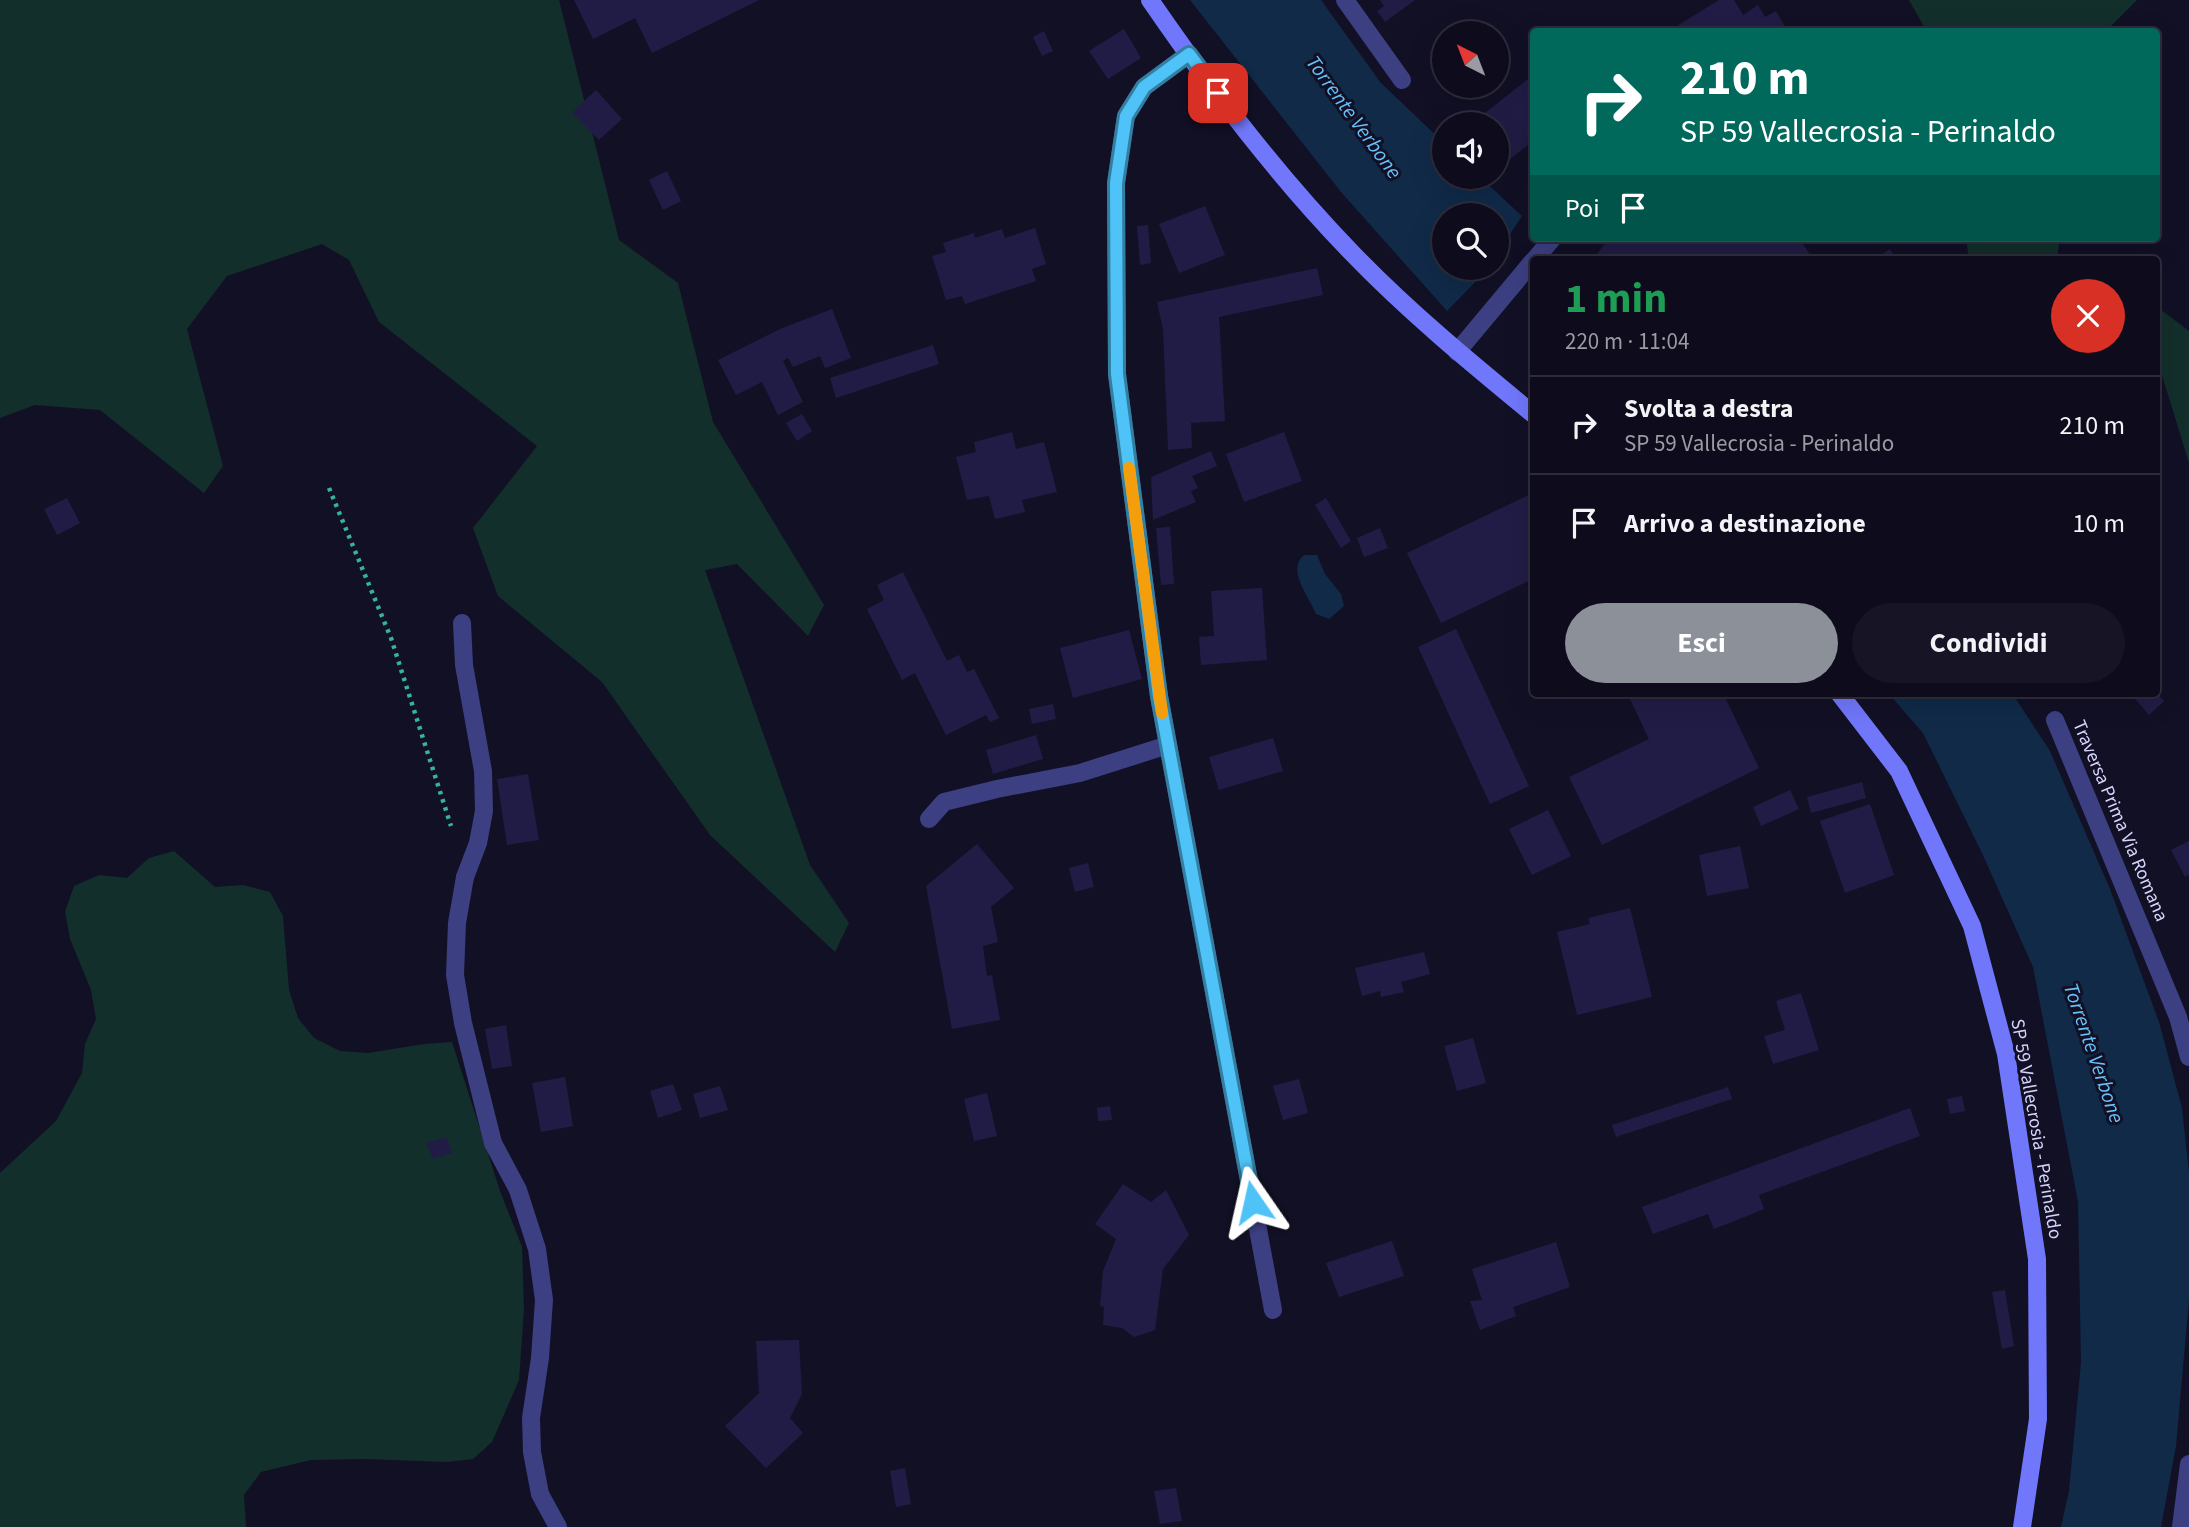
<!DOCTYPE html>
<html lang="it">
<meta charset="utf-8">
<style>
body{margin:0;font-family:"Source Sans 3",sans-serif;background:#171525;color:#f1f3f6;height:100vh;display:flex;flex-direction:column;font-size:26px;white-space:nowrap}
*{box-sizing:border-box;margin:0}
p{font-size:23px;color:#9b9ba3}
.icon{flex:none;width:38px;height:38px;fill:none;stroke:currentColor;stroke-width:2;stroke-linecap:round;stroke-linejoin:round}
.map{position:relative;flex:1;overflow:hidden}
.side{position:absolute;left:1530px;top:256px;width:630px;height:441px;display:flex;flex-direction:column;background:#0e0c1c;border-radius:7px;box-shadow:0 7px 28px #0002,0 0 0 2px #2e2c3b}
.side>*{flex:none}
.hud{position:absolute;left:1530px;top:28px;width:630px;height:214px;border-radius:7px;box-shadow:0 7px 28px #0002,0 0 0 2px #2e2c3b;background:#00695c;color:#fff;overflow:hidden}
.needle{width:46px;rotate:318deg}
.tools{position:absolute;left:1432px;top:21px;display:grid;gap:14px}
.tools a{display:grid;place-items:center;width:77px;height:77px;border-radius:50%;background:#0e0c1c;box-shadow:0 7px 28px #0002,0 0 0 2px #2e2c3b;font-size:35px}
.pin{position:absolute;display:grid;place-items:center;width:60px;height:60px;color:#fff;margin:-30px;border-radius:14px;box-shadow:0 4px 10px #0006}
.me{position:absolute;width:77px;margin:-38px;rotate:349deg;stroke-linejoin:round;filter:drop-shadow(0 0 5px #0008)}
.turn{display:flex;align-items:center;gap:24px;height:147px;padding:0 35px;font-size:32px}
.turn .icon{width:91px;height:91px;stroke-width:2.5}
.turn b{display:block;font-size:49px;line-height:60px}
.then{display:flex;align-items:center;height:66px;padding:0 35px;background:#0003;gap:14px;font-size:26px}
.round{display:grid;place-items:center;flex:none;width:74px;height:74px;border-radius:37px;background:#171525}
.head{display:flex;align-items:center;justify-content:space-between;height:119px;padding:0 35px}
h1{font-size:42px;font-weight:700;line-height:52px;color:#1e9e55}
.primary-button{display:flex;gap:14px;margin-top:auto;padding:14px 35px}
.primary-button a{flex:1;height:80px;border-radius:42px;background:#8c9099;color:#fff;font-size:28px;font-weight:700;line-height:80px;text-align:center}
.primary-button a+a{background:#171525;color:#f1f3f6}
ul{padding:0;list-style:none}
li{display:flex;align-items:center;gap:21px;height:98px;padding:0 35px;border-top:2px solid #2e2c3b}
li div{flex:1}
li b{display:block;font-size:26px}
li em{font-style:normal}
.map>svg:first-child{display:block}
</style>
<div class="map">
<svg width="2189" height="1527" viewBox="0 0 2189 1527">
<rect width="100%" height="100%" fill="#121025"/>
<path fill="#132f2b" d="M0 0H559L619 240 678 283 713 422 824 605 808 636 737 564 705 570 810 865 849 923 835 952 710 835 602 682 498 596 473 528 537 446 379 322 349 260 322 244 227 276 187 329 223 466 204 493 100 410 35 405 0 418Z
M1909 0H2137L2106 31 1927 32Z
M1966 238H2060L2057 259H1969Z
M2156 306 2189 331V463L2161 372 2156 364Z
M174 851 215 887 243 885 270 892 283 916 289 990 298 1018 314 1038 340 1051 368 1053 424 1044 452 1042 500 1191 522 1247 524 1308 519 1380 492 1442 473 1459 447 1462 365 1459 311 1460 261 1472 244 1495 246 1527H0V1173L56 1121 82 1073 85 1044 96 1019 91 990 70 939 65 912 74 886 99 875 127 878 149 858Z"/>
<path fill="#102a48" d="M1190 0H1321L1381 83 1444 143V177H1480L1522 216 1496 256V215H1444V268H1489L1447 311 1341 192Z
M1304 555H1317L1325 574 1341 594 1344 606 1329 619 1316 614C1309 596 1286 570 1304 555Z
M1888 693H2012L2050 751 2110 889 2159 1022 2182 1108 2189 1172V1300L2176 1446 2161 1527H2061L2069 1491 2081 1362 2078 1202 2033 967 1982 853 1923 733Z"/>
<path fill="#211c45" d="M574 0H759L652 53 635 18 593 39Z
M1380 0H1415L1385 22 1377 11 1384 6Z
M1719 0H1734L1743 15 1758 5 1765 17 1776 11 1787 30 1746 32 1743 26 1733 32H1667Z
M1124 29 1141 58 1108 79 1089 51Z
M1044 31 1053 51 1042 56 1033 37Z
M1533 75V141L1496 170V124H1471Z
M596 90 622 119 599 140 572 112Z
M667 171 681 201 663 210 649 180Z
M1205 206 1225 255 1179 273 1159 224Z
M1148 225 1151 263 1140 265 1137 226Z
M1035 228 1046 264 1032 269 1036 281 965 304 962 296 946 300 932 256 946 252 943 243 974 233 975 238 1002 229 1005 238Z
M1609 238H1799L1813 259H1606L1597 254Z
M1890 249 1896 259H1874Z
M1317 268 1323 295 1219 317 1225 421 1191 423 1192 448 1168 450 1163 329 1157 302Z
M832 309 851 358 825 368 820 356 793 367 788 358 783 361 803 402 778 415 762 382 736 395 718 360 780 329Z
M933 345 939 364 836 398 830 378Z
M802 414 812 431 797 441 786 423Z
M1012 432 1016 449 1044 442 1057 492 1022 500 1025 512 995 519 989 496 967 500 956 457 976 452 974 442Z
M1284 432 1302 481 1244 502 1226 454Z
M1211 451 1217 466 1192 476 1198 488 1191 491 1196 502 1153 520 1151 477Z
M1533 493V579L1441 623 1407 553Z
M67 498 80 523 57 535 44 509Z
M1326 498 1351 541 1341 548 1315 505Z
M1170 527 1174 584 1161 585 1156 528Z
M1380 528 1388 548 1364 557 1357 538Z
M903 572 947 661 959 655 967 672 974 669 999 718 990 722 986 715 946 735 915 673 902 680 867 609 884 600 877 585Z
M1262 588 1267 660 1201 665 1199 637 1214 636 1211 591Z
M1456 629 1529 786 1490 804 1418 647Z
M1129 630 1142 679 1073 698 1060 648Z
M1627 693H1723L1759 768 1602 845 1569 777 1649 739Z
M2130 693H2157L2164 701 2149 715Z
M1053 704 1056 719 1032 724 1029 709Z
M1036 735 1043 759 993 774 986 750Z
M1273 738 1283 771 1219 790 1209 757Z
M528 774 539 840 507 845 497 779Z
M1862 782 1866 798 1811 813 1807 797Z
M1790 790 1799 809 1761 826 1753 807Z
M1870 804 1894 875 1845 893 1820 821Z
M1548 810 1571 856 1532 875 1509 829Z
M2189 841V875L2185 877 2171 850Z
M977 844 1014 888 991 907 998 942 983 946 987 976 992 975 1000 1020 952 1029 926 886Z
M1740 846 1749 888 1707 896 1699 855Z
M1088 863 1094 887 1075 892 1069 868Z
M1630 908 1652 997 1577 1015 1557 932 1590 924 1588 918Z
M1424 952 1430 974 1401 982 1404 992 1381 997 1380 991 1362 996 1355 968Z
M1801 993 1819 1050 1773 1064 1764 1036 1785 1030 1776 1001Z
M506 1025 512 1066 492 1069 485 1029Z
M1473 1038 1486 1083 1457 1091 1444 1046Z
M565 1077 573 1126 541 1132 532 1083Z
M1299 1079 1308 1113 1283 1120 1273 1086Z
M673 1084 682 1110 658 1118 650 1091Z
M720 1086 728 1110 700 1118 693 1094Z
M1728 1087 1732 1099 1616 1137 1612 1125Z
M987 1093 997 1136 974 1141 964 1099Z
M1962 1096 1965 1111 1950 1114 1947 1099Z
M1110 1106 1112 1120 1098 1121 1097 1108Z
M1910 1108 1920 1136 1759 1195 1764 1209 1737 1220 1714 1229 1708 1214 1653 1234 1642 1207Z
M447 1137 452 1153 432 1159 427 1143Z
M1123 1184 1151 1202 1166 1190 1189 1235 1163 1269 1155 1330 1134 1337 1122 1328 1103 1325 1104 1307 1100 1306 1103 1271 1116 1239 1095 1224Z
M1392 1241 1404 1276 1339 1297 1326 1263Z
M1556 1242 1570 1287 1513 1307 1516 1316 1480 1330 1470 1301 1482 1300 1472 1269Z
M2005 1290 2014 1346 2002 1349 1992 1292Z
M799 1340 802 1394 790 1418 803 1433 766 1468 725 1426 759 1393 756 1341Z
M905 1468 911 1504 896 1507 890 1471Z
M1176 1488 1182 1521 1160 1524 1154 1491Z"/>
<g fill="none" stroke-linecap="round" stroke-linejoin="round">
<path stroke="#34b3a1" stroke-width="4.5" stroke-dasharray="3.5 5" stroke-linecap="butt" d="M329 488 391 638 451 826"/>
<path stroke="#3c3f82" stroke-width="18" d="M1345 0 1402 80
M1535 259 1553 238
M1457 352 1533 261
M462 623 464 665 483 771 484 811 478 843 465 877"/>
<path stroke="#3c3f82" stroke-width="18" d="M1189 54 1144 87 1126 116 1116 183 1117 374 1159 696 1273 1310
M2055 720 2178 1017 2189 1057
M929 819 944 802 997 789 1080 773 1168 745
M465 877 457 923 455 975 463 1023 493 1143 518 1190 537 1249 544 1300 540 1358 531 1418 532 1452 540 1494 558 1527
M2181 1527 2189 1464"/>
<path stroke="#7077fa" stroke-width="18" d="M1150 0C1211 89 1278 177 1353 254 1409 312 1471 363 1533 414
M1839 693 1899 771 1972 926 2006 1054 2037 1259 2038 1419 2022 1527"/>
</g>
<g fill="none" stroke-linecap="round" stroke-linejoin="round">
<defs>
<path id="route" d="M1218 93 1189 54 1144 87 1126 116 1116 183 1117 374 1159 696 1253 1202"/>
</defs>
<use href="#route" stroke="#337fa1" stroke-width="18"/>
<use href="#route" stroke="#4fc3f7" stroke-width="12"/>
<path stroke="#f59e0b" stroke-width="12" d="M1129 468 1162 713"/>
</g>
<g text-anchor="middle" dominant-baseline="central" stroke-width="6" stroke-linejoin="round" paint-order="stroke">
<g font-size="19" fill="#d6d5fd" stroke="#121025">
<text transform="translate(2120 821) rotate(67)">Traversa Prima Via Romana</text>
<text transform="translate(2036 1129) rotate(80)">SP 59 Vallecrosia - Perinaldo</text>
</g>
<g font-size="21" font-style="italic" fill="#67c1fa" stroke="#121025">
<text transform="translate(1354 117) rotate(54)">Torrente Verbone</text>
<text transform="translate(2094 1053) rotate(71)">Torrente Verbone</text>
</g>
</g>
</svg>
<div class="tools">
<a><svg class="needle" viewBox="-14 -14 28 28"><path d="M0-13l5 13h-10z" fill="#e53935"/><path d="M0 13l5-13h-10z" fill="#9b9ba3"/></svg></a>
<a><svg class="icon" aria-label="sound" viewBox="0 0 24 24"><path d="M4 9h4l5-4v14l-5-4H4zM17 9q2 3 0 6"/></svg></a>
<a><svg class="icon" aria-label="search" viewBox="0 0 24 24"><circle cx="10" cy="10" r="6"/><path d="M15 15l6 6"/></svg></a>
</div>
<div class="pin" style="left:1218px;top:93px;background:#d93025"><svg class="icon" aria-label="arrive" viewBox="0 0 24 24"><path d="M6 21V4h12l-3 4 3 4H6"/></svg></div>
<svg class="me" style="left:1253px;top:1202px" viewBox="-20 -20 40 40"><path d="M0-17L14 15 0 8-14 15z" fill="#4fc3f7" stroke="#fff" stroke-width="4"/></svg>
<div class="hud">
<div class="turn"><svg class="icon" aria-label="right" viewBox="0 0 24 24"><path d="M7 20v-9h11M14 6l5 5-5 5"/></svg><div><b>210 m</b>SP 59 Vallecrosia - Perinaldo</div></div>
<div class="then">Poi<svg class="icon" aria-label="arrive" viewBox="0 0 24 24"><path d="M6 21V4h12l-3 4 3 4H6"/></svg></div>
</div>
<section class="side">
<div class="head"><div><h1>1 min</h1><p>220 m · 11:04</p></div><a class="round" style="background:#d93025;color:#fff"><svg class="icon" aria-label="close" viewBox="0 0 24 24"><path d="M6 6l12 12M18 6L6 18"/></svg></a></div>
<ul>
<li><svg class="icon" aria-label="right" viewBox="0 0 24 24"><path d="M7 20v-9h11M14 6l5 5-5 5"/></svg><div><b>Svolta a destra</b><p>SP 59 Vallecrosia - Perinaldo</p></div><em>210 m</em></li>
<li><svg class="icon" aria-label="arrive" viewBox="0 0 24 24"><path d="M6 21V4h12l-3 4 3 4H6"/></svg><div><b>Arrivo a destinazione</b></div><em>10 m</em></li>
</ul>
<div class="primary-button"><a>Esci</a><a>Condividi</a></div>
</section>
</div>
